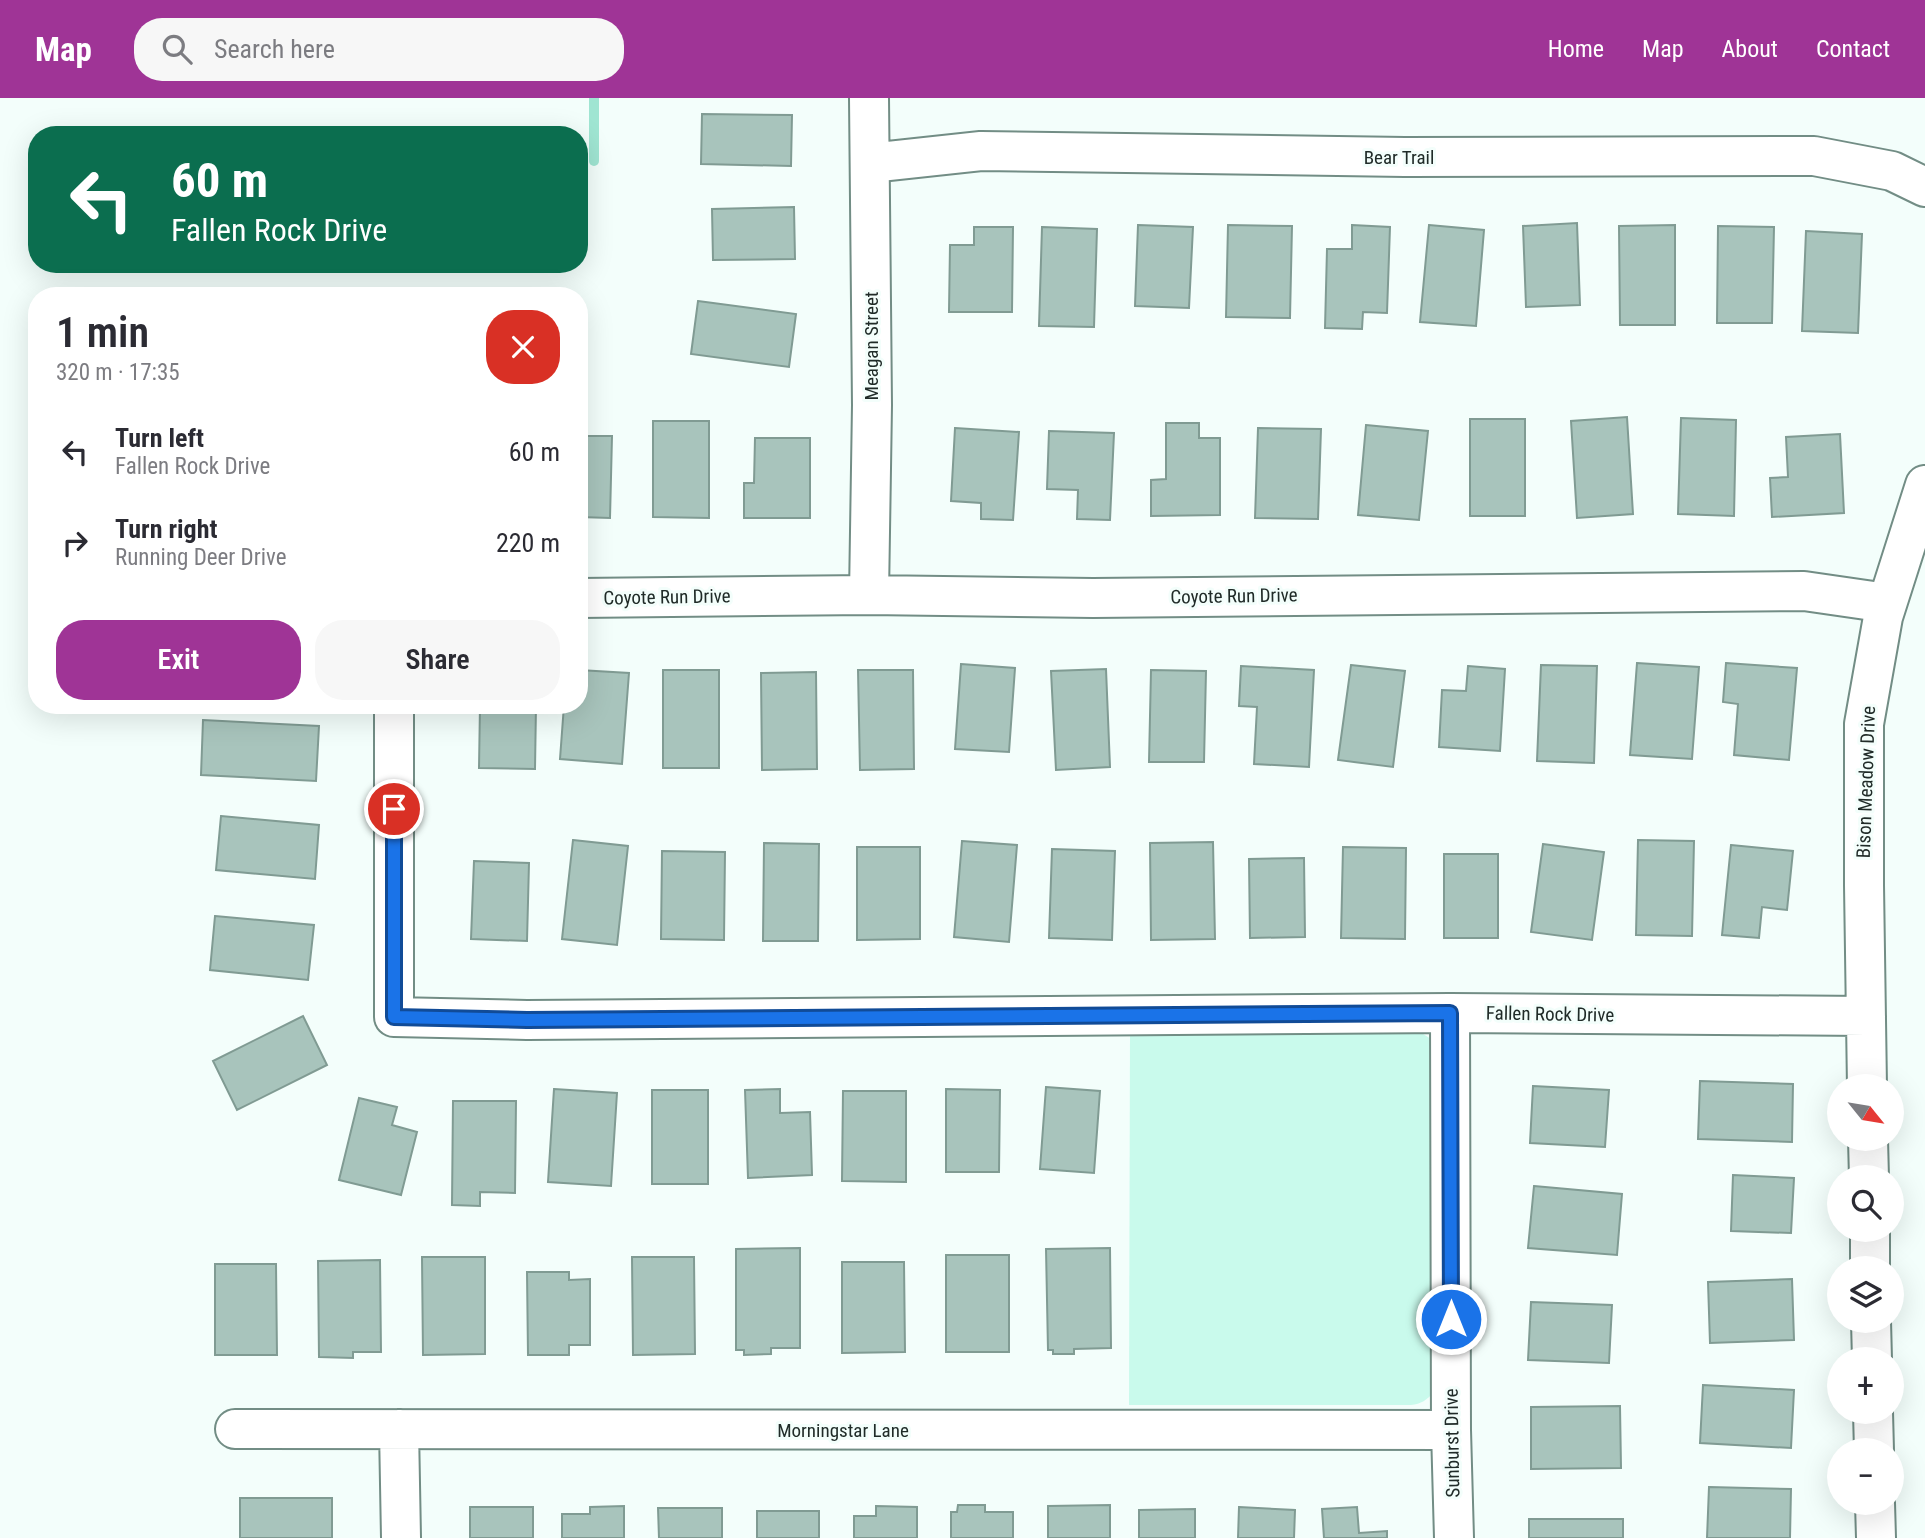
<!DOCTYPE html>
<meta charset="utf-8">
<style>
body{margin:0;font-family:"Roboto Condensed",sans-serif;background:#f7f7f7;color:#2b2b33;height:100vh;display:flex;flex-direction:column;font-size:26px;white-space:nowrap}
*{box-sizing:border-box;margin:0}
p{font-size:23px;color:#7c7c81}
.icon{flex:none;width:38px;height:38px;fill:none;stroke:currentColor;stroke-width:2;stroke-linecap:round;stroke-linejoin:round}
.map{position:relative;flex:1;overflow:hidden}
.sheet{position:absolute;left:28px;top:189px;width:560px;height:427px;display:flex;flex-direction:column;background:#fff;border-radius:28px;box-shadow:0 7px 28px #0002}
.sheet>*{flex:none}
.banner{position:absolute;left:28px;top:28px;width:560px;height:147px;border-radius:28px;box-shadow:0 7px 28px #0002;background:#0b6e4f;color:#fff;overflow:hidden}
.needle{width:46px;rotate:120deg}
.tools{position:absolute;left:1827px;top:976px;display:grid;gap:14px}
.tools a{display:grid;place-items:center;width:77px;height:77px;border-radius:50%;background:#fff;box-shadow:0 7px 28px #0002;font-size:35px}
.pin{position:absolute;display:grid;place-items:center;width:60px;height:60px;color:#fff;margin:-30px;border:4px solid #fff;border-radius:50%;box-shadow:0 2px 7px #0007}
.me{position:absolute;width:77px;margin:-38px;rotate:0deg;stroke-linejoin:round;filter:drop-shadow(0 0 5px #0008)}
.turn{display:flex;align-items:center;gap:24px;height:147px;padding:0 28px;font-size:32px}
.turn .icon{width:91px;height:91px;stroke-width:2.5}
.turn b{display:block;font-size:49px;line-height:60px}
.round{display:grid;place-items:center;flex:none;width:74px;height:74px;border-radius:28px;background:#f7f7f7}
.headline{display:flex;align-items:center;justify-content:space-between;height:119px;padding:0 28px}
h1{font-size:42px;font-weight:600;line-height:52px}
.button{display:flex;gap:14px;margin-top:auto;padding:14px 28px}
.button a{flex:1;height:80px;border-radius:28px;background:#9f3496;color:#fff;font-size:28px;font-weight:600;line-height:80px;text-align:center}
.button a+a{background:#f7f7f7;color:#2b2b33}
ul{padding:0;list-style:none}
li{display:flex;align-items:center;gap:21px;height:91px;padding:0 28px}
li div{flex:1}
li b{display:block;font-size:26px}
li em{font-style:normal}
header{display:flex;align-items:center;gap:42px;box-sizing:border-box;height:98px;padding:0 35px;background:#9f3496;color:#fff}
header strong{font-size:33px}
nav{display:flex;gap:38px;margin-inline-start:auto;font-size:24px}
.search{width:490px;height:63px;background:#f7f7f7;display:flex;align-items:center;gap:18px;box-sizing:border-box;padding:0 24px;border-radius:28px;color:#7c7c81;font-size:26px}
.map>svg:first-child{display:block}
</style>
<header>
<strong>Map</strong>
<div class="search"><svg class="icon" aria-label="search" viewBox="0 0 24 24"><circle cx="10" cy="10" r="6"/><path d="M15 15l6 6"/></svg>Search here</div>
<nav><a>Home</a><a>Map</a><a>About</a><a>Contact</a></nav>
</header>
<div class="map">
<svg width="1925" height="1440" viewBox="0 0 1925 1440">
<rect width="100%" height="100%" fill="#f3fefb"/>
<path fill="#c9faec" d="M1130 934H1420L1431 941 1434 1294C1427 1302 1421 1306 1411 1307H1129Z"/>
<g fill="none" stroke-linecap="round" stroke-linejoin="round">
<path stroke="#9fe5d2" stroke-width="10" d="M594 0V63"/>
</g>
<path fill="#a8c4bc" stroke="#809b93" stroke-width="2" d="M702 16 792 17 791 68 701 66Z
M794 109 795 161 713 162 712 111Z
M1577 125 1580 207 1526 209 1523 128Z
M1138 127 1193 129 1189 210 1135 208Z
M1228 127 1292 128 1290 220 1226 219Z
M1352 127 1390 129 1387 215 1363 214 1362 231 1325 230 1327 151H1352Z
M1429 127 1484 132 1476 228 1420 224Z
M1675 127V227H1620L1619 128Z
M1718 128 1774 129 1772 225H1717Z
M974 129H1013L1012 214H949L950 147H974Z
M1042 129 1097 131 1094 229 1039 228Z
M1806 133 1862 136 1858 235 1802 233Z
M698 203 796 216 789 269 691 256Z
M1627 319 1633 416 1577 420 1571 323Z
M1681 320 1736 322 1734 418 1678 416Z
M1470 321H1525V418H1470Z
M653 323H709V420L653 419Z
M1166 325H1199V340H1220V417L1151 418V382L1166 381Z
M1366 327 1428 333 1419 422 1358 417Z
M955 330 1019 334 1013 422 981 421V405L951 403Z
M1258 330 1321 331 1318 421 1255 420Z
M1049 333 1114 335 1110 422 1077 421 1078 392 1047 391Z
M1840 336 1844 415 1772 419 1770 380 1788 379 1786 339Z
M579 338H612L610 420 579 419Z
M755 340H810V420H744V385H754Z
M1637 565 1699 569 1692 661 1630 657Z
M1726 565 1797 570 1789 662 1734 657 1738 606 1723 604Z
M961 566 1015 570 1009 654 955 651Z
M1351 567 1405 573 1393 669 1338 662Z
M1541 567 1597 568 1594 665 1537 663Z
M1241 568 1314 572 1309 669 1254 666 1257 609 1239 608Z
M1468 568 1505 571 1500 653 1439 649 1442 592 1466 593Z
M1106 571 1110 669 1056 672 1051 573Z
M579 572 629 575 622 666 560 661 564 607H579Z
M663 572H719V670H663Z
M858 572H913L914 671 860 672Z
M1151 572 1206 573 1204 664H1149Z
M816 574 817 671 762 672 761 575Z
M480 607H536L535 671 479 670Z
M203 622 319 628 316 683 201 677Z
M221 718 319 727 315 781 216 772Z
M573 742 628 748 617 847 562 841Z
M1638 742 1694 743 1692 838 1636 837Z
M962 743 1017 747 1009 844 954 839Z
M1213 744 1215 841 1151 842 1150 745Z
M764 745 819 746 818 843H763Z
M1543 746 1604 754 1592 842 1531 834Z
M1731 747 1793 753 1787 812 1762 809 1759 840 1722 837Z
M857 749H920V841L857 842Z
M1343 749 1406 750 1405 841 1341 840Z
M1052 751 1115 753 1112 842 1049 840Z
M662 753 725 754 724 842 661 841Z
M1444 756H1498V840H1444Z
M1304 760 1305 839 1250 840 1249 761Z
M474 763 529 765 527 843 471 841Z
M215 818 314 827 308 882 210 872Z
M303 918 327 967 237 1012 213 963Z
M1700 983 1793 986 1792 1044 1698 1041Z
M1533 988 1609 992 1605 1049 1530 1045Z
M1046 989 1100 993 1094 1075 1040 1071Z
M554 991 617 995 611 1088 548 1084Z
M780 991V1015L810 1014 812 1077 748 1080 745 992Z
M946 991 1000 992 999 1074H946Z
M652 992H708V1086H652Z
M843 993H906V1084L842 1083Z
M359 1000 397 1009 392 1027 417 1034 401 1097 339 1082Z
M453 1003H516L515 1095 480 1094V1108L452 1107Z
M1733 1077 1794 1080 1791 1135 1731 1133Z
M1534 1088 1622 1096 1617 1157 1528 1150Z
M800 1150V1250H771V1256L744 1257V1252H736V1151Z
M1110 1150 1111 1250 1074 1251V1256H1053V1252H1048L1046 1151Z
M946 1157H1009V1254H946Z
M422 1159H485V1256L423 1257Z
M632 1159H694L695 1256 633 1257Z
M380 1162 381 1254H353V1260L319 1259 318 1163Z
M842 1164H904L905 1254 842 1255Z
M215 1166H276L277 1257H215Z
M527 1174H569V1182L590 1181V1247H569V1257H528Z
M1792 1181 1794 1242 1710 1245 1708 1184Z
M1531 1204 1612 1207 1609 1265 1528 1262Z
M1703 1287 1794 1292 1791 1350 1700 1345Z
M1620 1308 1621 1370 1531 1371V1309Z
M1709 1389 1791 1391 1790 1440H1707Z
M240 1400H332V1440H240Z
M958 1407H985V1414H1013V1440H951V1414H957Z
M1110 1407V1440H1048V1408Z
M624 1408V1440H562V1416H590V1409Z
M876 1408 917 1409V1440H854V1418H876Z
M470 1409H533V1440H470Z
M1239 1409 1295 1412 1294 1440H1238Z
M1357 1409 1359 1435 1387 1433V1440H1324L1322 1411Z
M658 1410H722V1440H659Z
M1195 1411V1440H1139V1412Z
M757 1413H819V1440H757Z
M1529 1421H1623V1440H1529Z"/>
<g fill="none" stroke-linecap="round" stroke-linejoin="round">
<defs>
<path id="minor" d="M870 65 981 53 1405 59 1814 58 1892 73 1925 89
M869 497 872 307 869 0
M579 500 869 497 1093 500 1804 493 1887 505
M394 607V919L527 922 1450 915 1866 918
M1450 915 1451 1332 1454 1440
M1867 989 1864 787V626L1883 519 1925 387
M1868 1041 1869 1080
M1870 1132V1171
M1871 1223 1872 1262
M1873 1314 1874 1353
M235 1331 1451 1332
M399 1331 401 1440
M1875 1405 1876 1440"/>
</defs>
<use href="#minor" stroke="#728d85" stroke-width="42"/>
<use href="#minor" stroke="#fff" stroke-width="38"/>
</g>
<g fill="none" stroke-linecap="round" stroke-linejoin="round">
<defs>
<path id="route" d="M394 711V919L527 922 1450 915 1451 1221"/>
</defs>
<use href="#route" stroke="#114b97" stroke-width="18"/>
<use href="#route" stroke="#1a73e8" stroke-width="12"/>
</g>
<g text-anchor="middle" dominant-baseline="central" stroke-width="6" stroke-linejoin="round" paint-order="stroke">
<g font-size="19" fill="#202b28" stroke="#f3fefb">
<text x="1399" y="59">Bear Trail</text>
<text transform="translate(871 248) rotate(-90)">Meagan Street</text>
<text transform="translate(1234 498) rotate(-1)">Coyote Run Drive</text>
<text transform="translate(667 499) rotate(-1)">Coyote Run Drive</text>
<text transform="translate(1866 684) rotate(-88)">Bison Meadow Drive</text>
<text transform="translate(1550 916) rotate(1)">Fallen Rock Drive</text>
<text x="843" y="1332">Morningstar Lane</text>
<text transform="translate(1452 1345) rotate(-91)">Sunburst Drive</text>
</g>
</g>
</svg>
<div class="tools">
<a><svg class="needle" viewBox="-14 -14 28 28"><path d="M0-13l5 13h-10z" fill="#e53935"/><path d="M0 13l5-13h-10z" fill="#7c7c81"/></svg></a>
<a><svg class="icon" aria-label="search" viewBox="0 0 24 24"><circle cx="10" cy="10" r="6"/><path d="M15 15l6 6"/></svg></a>
<a><svg class="icon" aria-label="layers" viewBox="0 0 24 24"><path d="M12 4l9 5-9 5-9-5zM3 14l9 5 9-5"/></svg></a>
<a>+</a>
<a>−</a>
</div>
<div class="pin" style="left:394px;top:711px;background:#d93025"><svg class="icon" aria-label="arrive" viewBox="0 0 24 24"><path d="M6 21V4h12l-3 4 3 4H6"/></svg></div>
<svg class="me" style="left:1451px;top:1221px" viewBox="-20 -20 40 40"><circle r="17" fill="#1a73e8" stroke="#fff" stroke-width="3"/><path d="M0-11L8 9 0 5-8 9z" fill="#fff"/></svg>
<div class="banner">
<div class="turn"><svg class="icon" aria-label="left" viewBox="0 0 24 24"><path d="M17 20v-9H6M10 6l-5 5 5 5"/></svg><div><b>60 m</b>Fallen Rock Drive</div></div>
</div>
<section class="sheet">
<div class="headline"><div><h1>1 min</h1><p>320 m · 17:35</p></div><a class="round" style="background:#d93025;color:#fff"><svg class="icon" aria-label="close" viewBox="0 0 24 24"><path d="M6 6l12 12M18 6L6 18"/></svg></a></div>
<ul>
<li><svg class="icon" aria-label="left" viewBox="0 0 24 24"><path d="M17 20v-9H6M10 6l-5 5 5 5"/></svg><div><b>Turn left</b><p>Fallen Rock Drive</p></div><em>60 m</em></li>
<li><svg class="icon" aria-label="right" viewBox="0 0 24 24"><path d="M7 20v-9h11M14 6l5 5-5 5"/></svg><div><b>Turn right</b><p>Running Deer Drive</p></div><em>220 m</em></li>
</ul>
<div class="button"><a>Exit</a><a>Share</a></div>
</section>
</div>
